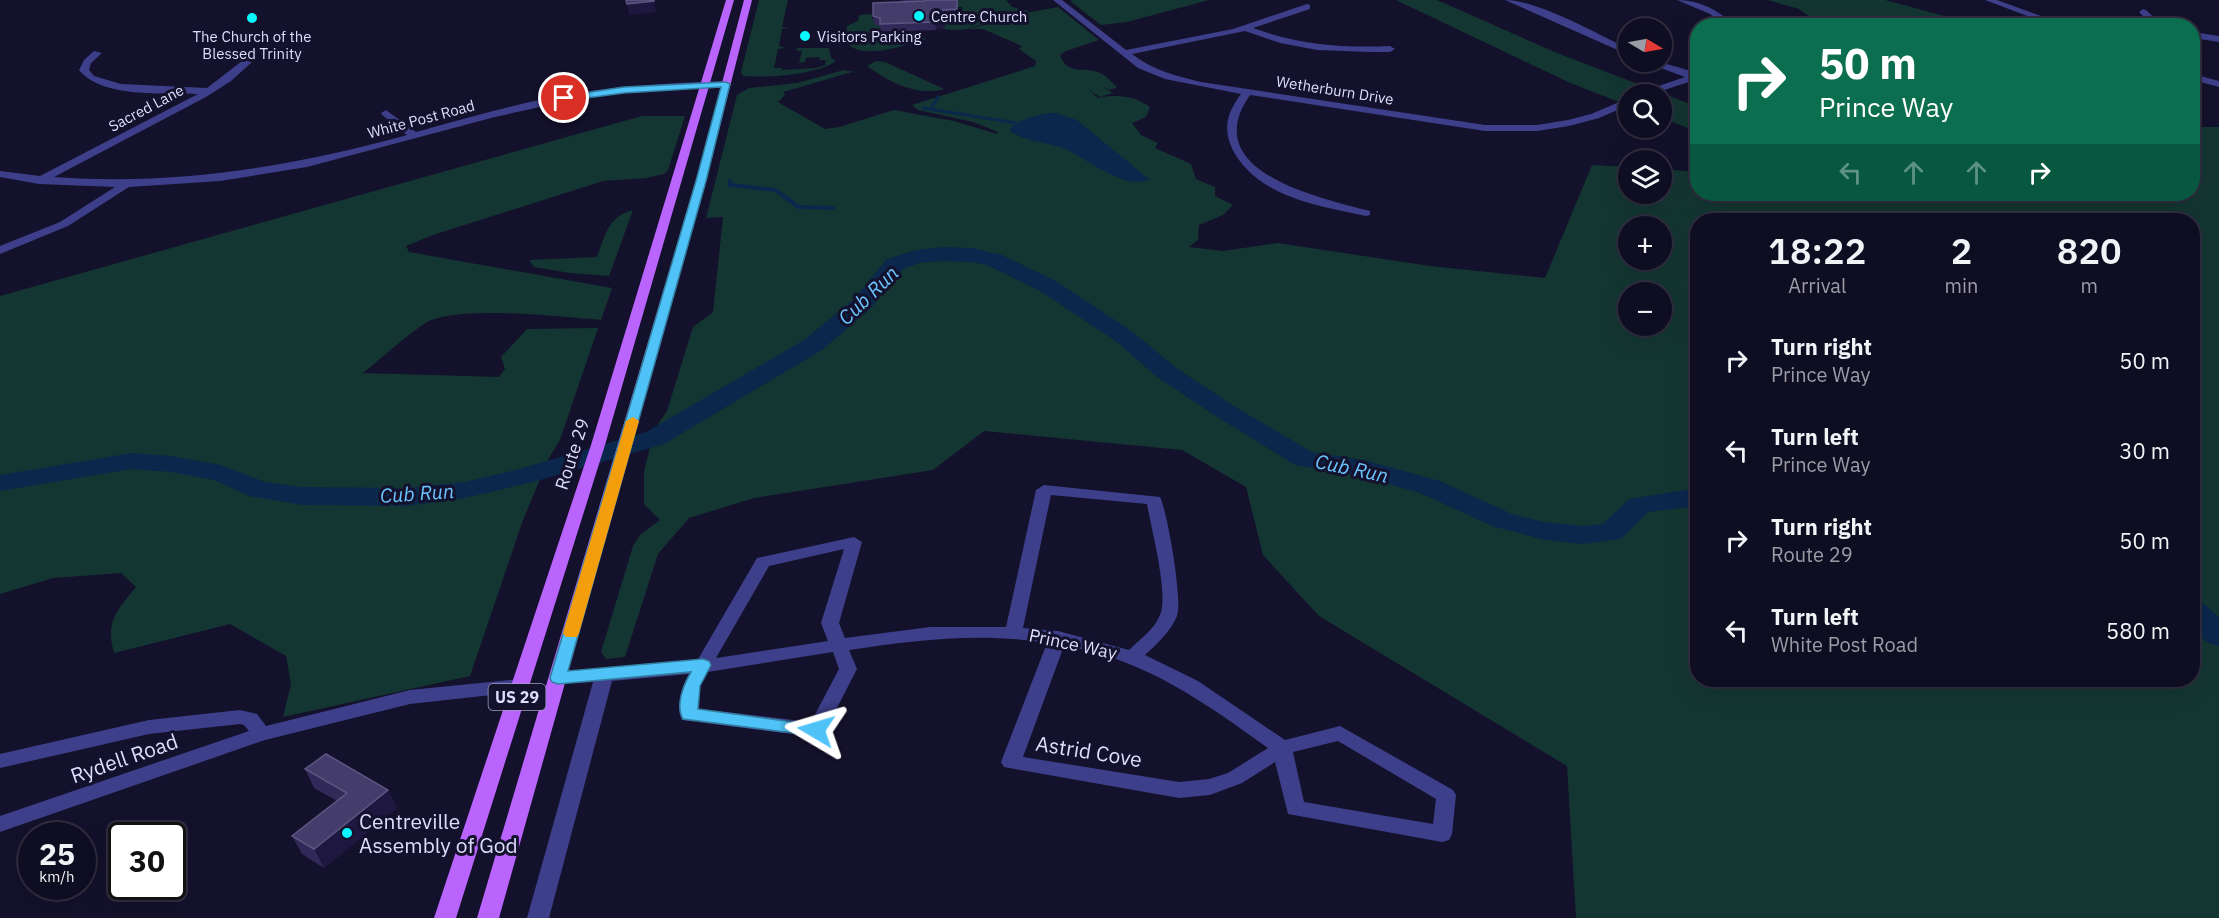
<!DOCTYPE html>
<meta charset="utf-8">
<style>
body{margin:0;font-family:"IBM Plex Sans",sans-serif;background:#18162a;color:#f1f3f6;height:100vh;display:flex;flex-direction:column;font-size:22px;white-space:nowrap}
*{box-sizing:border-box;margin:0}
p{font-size:20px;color:#9b9ca5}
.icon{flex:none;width:33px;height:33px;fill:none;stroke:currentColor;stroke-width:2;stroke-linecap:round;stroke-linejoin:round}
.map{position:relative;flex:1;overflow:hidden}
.details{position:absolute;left:1690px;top:213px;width:510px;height:474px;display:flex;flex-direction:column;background:#0f0d21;border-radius:24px;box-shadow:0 6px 24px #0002,0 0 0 2px #2f2d3f}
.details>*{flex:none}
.top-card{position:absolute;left:1690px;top:18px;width:510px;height:183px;border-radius:24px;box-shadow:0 6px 24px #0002,0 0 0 2px #2f2d3f;background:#0b6e4f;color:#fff;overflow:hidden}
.needle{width:39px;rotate:100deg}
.fabs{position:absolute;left:1618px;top:18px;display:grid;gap:12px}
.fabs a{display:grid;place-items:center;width:54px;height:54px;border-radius:50%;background:#0f0d21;box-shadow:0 6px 24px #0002,0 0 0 2px #2f2d3f;font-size:30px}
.speed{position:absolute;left:18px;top:822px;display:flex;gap:12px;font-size:30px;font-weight:700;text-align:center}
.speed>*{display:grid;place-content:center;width:78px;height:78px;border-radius:50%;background:#0f0d21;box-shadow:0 6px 24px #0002,0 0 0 2px #2f2d3f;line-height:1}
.speed small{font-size:15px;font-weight:400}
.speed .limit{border:3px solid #111;border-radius:9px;background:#fff;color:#111}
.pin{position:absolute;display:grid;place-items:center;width:51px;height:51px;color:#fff;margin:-26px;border:3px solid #fff;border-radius:50%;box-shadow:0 2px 6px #0007}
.me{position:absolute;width:66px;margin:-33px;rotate:277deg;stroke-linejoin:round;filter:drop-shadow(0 0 4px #0008)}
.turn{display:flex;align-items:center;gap:21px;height:126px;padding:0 30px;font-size:27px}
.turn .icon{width:78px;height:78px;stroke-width:2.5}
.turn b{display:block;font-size:42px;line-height:51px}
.lanes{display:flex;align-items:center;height:57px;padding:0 30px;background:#0003;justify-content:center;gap:30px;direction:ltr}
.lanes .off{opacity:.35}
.eta{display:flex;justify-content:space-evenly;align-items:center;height:102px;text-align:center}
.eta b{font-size:36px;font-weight:600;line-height:42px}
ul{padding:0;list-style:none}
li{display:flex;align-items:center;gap:18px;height:90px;padding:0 30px}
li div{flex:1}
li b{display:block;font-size:22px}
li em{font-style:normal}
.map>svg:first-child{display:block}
</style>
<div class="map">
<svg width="2219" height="918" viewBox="0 0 2219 918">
<rect width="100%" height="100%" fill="#14112c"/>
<path fill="#143632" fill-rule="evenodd" d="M759 0H788L782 27 789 28 782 29 779 46 786 48 778 49 774 68H782V70L816 68 825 65 826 60H820L819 57 806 58 805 62 799 63 802 51 795 50 798 48H829L831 58 836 61C817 75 767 78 743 76L741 72Z
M954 0H1006L1012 7 1030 11C1008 17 962 36 941 28L945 21 944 18 963 17 962 7H955Z
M1074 0H1209L1127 22 1101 25 1070 1Z
M1396 0H1437L1557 53 1698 107V132L1662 118V94H1629V106L1568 82Z
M1768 0H1885L1952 18 1969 25H1821L1799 9Z
M1058 7 1099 40 1066 51 1060 55C1067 77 1087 65 1102 74 1107 76 1112 83 1117 87L1110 90 1103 87 1113 93 1100 97 1089 90 1098 98C1118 94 1134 96 1150 107L1146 117 1132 123 1141 135 1158 143 1155 148 1191 164 1196 179 1215 187V196L1233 205 1223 215 1199 225 1198 240 1189 247 1223 251 1278 243 1430 266 1545 278 1592 165 1629 167V194H1662V169L1698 172V194H2193V127H2219V918H1576L1567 766 1319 616 1263 555 1246 487 1182 450 984 431 933 470 754 498 689 518 658 554 625 657 606 659 601 652 633 546 640 535 660 520 644 504V472L654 430 667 411 693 327 713 312 723 217 706 218 737 95 749 88 797 83 844 70 860 73 852 72 783 92 785 95 778 102 825 129 839 127 894 110 954 121 997 134 998 132 973 122 918 110 912 105 1035 66 1036 61 1019 49 1022 46 983 29H965L1031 12ZM1698 220H2193V680H1698ZM1629 226H1662V260H1629ZM1629 292H1662V326H1629Z
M872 14V18L881 26V32L911 31 926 39C906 45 860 62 845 41L847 26 858 21 859 15Z
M876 61 885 62 944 89C918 97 889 82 867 66Z
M642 116H685L668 170 664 174 646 178 603 181 433 235 406 246 409 252 612 288 601 320C564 317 453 304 424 324 403 338 383 357 363 373L499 377 505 369 501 357 527 329 598 328 560 440 549 458 523 520 470 676 283 717 291 684 286 656 230 624 114 653C105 621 117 611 136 587L121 573 53 578 0 594V296Z
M633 210 609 276 570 273 534 267 529 260 597 257C605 236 608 216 633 210Z"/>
<path fill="#0b274b" d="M1056 113 1077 120 1149 179C1126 192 1085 157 1063 148 1045 142 1026 142 1010 131L1012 126C1025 118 1040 113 1056 113Z"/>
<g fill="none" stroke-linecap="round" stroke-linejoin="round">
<path stroke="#0b274b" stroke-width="3" d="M923 108 1016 123
M931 109 938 97"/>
<path stroke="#0b274b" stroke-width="4" d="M730 181V185L775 190 799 207 833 208"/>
<path fill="#0b274b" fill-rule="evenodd" d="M943 247 972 248 1002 255 1056 281 1133 332 1175 367 1237 408 1312 452 1364 460 1440 481 1512 514 1545 522 1583 526 1603 524 1629 499 1698 488V506L1648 512 1621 539 1583 544 1545 540 1492 526 1420 493 1361 476 1295 465 1219 418 1157 377 1117 342 1040 291 987 265 972 262 943 261 919 263 903 269 870 309 822 350 664 444 537 481 465 498 408 506 302 505 249 496 214 480 171 472 132 469 0 491V475L132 453 171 456 221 465 265 482 302 487 408 488 465 482 519 469 646 432 804 340 854 299 887 259 916 250Z
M2193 601 2204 604 2219 617V646L2208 643 2193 629Z"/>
<path fill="#3d3f8a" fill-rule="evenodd" d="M1053 0H1062L1126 50 1233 29 1307 4 1310 5V9L1253 28C1299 45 1342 48 1390 46L1395 49 1390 52H1370L1317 50 1280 43 1245 31 1132 54C1152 70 1176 76 1201 82L1485 125H1537L1568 120 1591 114 1629 98V105L1599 118 1569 126 1537 131H1485L1250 95C1196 172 1321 198 1370 211V215L1366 216C1320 206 1262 198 1235 154 1222 131 1226 114 1241 94L1165 79 1138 68Z
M1505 0C1538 0 1597 34 1629 49V55Z
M1677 0C1699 0 1719 10 1735 26H1725L1710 14Z
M1985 0H1997L2068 26H2054Z
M2143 9 2146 10 2163 26H2153L2139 12Z
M2193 32 2219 36V42L2193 38Z
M235 49 249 53 252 62 231 81 206 97 54 177C175 186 291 167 407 135L382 115 381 113 386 110 416 132C470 117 524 101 578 93 627 85 677 83 726 81L731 84 726 87 632 92 576 99 495 117 307 167 220 181 129 187 68 226 0 254V246L60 222 115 187 39 184 0 177V171L40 176 198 94C165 93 101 98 79 70L84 60 94 51 102 53 91 63 89 70 94 76 121 84 207 88 242 61V56L233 51Z
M1649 62H1660L1698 73V79L1652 94H1639L1641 92 1685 77 1650 64Z
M2193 74 2219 81V87L2193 80Z
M1044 485 1160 497C1167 510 1183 601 1177 616 1171 631 1157 644 1145 655L1198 681 1285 740 1340 726 1453 790 1456 795 1452 834 1449 840 1442 842 1288 814 1275 762 1242 783 1210 795 1179 798 1004 767 1001 762 1047 643C981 632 915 640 849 650L857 669 823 735 816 737 682 720C675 707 682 686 689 674L612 681 549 918H527L593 682 558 684 552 683 549 678 552 673 697 661 757 558 854 537 862 542 839 623 845 638 930 627H1006L1036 490ZM1051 495 1147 504C1151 528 1169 594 1160 615 1155 629 1139 640 1129 650L1058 631 1023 628ZM844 549 821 623 828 641 716 658 769 566ZM1064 646C1143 658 1204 702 1268 748L1228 773 1209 779 1179 782 1023 757ZM833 652 839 669 811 722 699 709 700 686 708 672ZM1338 741 1436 799 1433 824 1304 802 1293 752Z
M521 679 527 681 530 686 527 691 410 704 265 740 0 832V816L249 731 244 725 240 724 149 734 0 768V754L149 720 240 710 257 714 266 726 410 690Z"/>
<path fill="#ba64fe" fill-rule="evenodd" d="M726 0H734L605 445 456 918H434L591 445Z
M744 0H752L706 181 499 918H477L696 181Z"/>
</g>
<path fill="#312a59" d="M899 0H958V17L944 18 945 27 936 30 881 32 880 26 874 24 873 16 909 2Z
M305 769 388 790 397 808 324 868 302 854 292 836 337 801 314 788Z"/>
<path fill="#1e1840" d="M654 1 656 12 629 15 627 4Z
M944 19 945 27 936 30 935 22Z
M388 790 397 808 324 868 314 849Z"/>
<path fill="#443d6b" stroke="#5c5682" stroke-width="1.5" d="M626 0H654V1L627 4Z
M925 0H957V9L943 10 944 19 935 22 880 24V18L873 16V3L925 1Z
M326 754 388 790 314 849 292 836 347 793 305 769Z"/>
<path fill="#4fc3f7" stroke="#337fa1" stroke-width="1.5" d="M726 82 730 84 706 181 568 671 703 659 709 661 711 665 700 686 698 709 822 726 824 730 822 735 816 736 683 719C675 705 684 684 691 672L558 684 552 682 550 678 696 181 721 87 624 93 564 101 559 98 564 96 624 87Z"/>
<path fill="#f59e0b" d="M633 417 639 421 579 633 577 637H566L563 633 626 421Z"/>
<g fill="#09f6fe" stroke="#14112c" stroke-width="2">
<circle cx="919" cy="16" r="6"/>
<circle cx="252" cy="18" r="6"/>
<circle cx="805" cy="36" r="6"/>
<circle cx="347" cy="833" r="6"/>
</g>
<g text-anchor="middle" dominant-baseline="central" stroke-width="6" stroke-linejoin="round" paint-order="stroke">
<g font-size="15" fill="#dedcff" stroke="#14112c" text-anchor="start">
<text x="931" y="16">Centre Church</text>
<text x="252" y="36" text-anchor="middle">The Church of the<tspan x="252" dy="17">Blessed Trinity</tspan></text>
<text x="817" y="36">Visitors Parking</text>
</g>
<g font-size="15" fill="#dedcff" stroke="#14112c">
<text transform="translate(1335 90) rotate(9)">Wetherburn Drive</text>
<text transform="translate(146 108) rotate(-28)">Sacred Lane</text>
<text transform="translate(421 119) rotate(-15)">White Post Road</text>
</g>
<rect fill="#14112c" stroke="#a19fc0" stroke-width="1.5" x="488.5" y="684" width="57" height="26" rx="4.5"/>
<g font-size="16" font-weight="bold" fill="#dedcff">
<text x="517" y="697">US 29</text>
</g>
<g font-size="18" fill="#dedcff" stroke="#14112c">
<text transform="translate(572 454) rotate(-72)">Route 29</text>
<text transform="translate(1073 644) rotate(12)">Prince Way</text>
</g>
<g font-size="20" font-style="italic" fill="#6ac4fe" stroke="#14112c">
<text transform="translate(868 295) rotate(-44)">Cub Run</text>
<text transform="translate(1352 468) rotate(12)">Cub Run</text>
<text transform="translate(417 493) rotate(-4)">Cub Run</text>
</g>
<g font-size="21" fill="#dedcff" stroke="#14112c">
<text transform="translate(1089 751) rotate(9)">Astrid Cove</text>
<text transform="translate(124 758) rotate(-19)">Rydell Road</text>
</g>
<g font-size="21" fill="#dedcff" stroke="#14112c" text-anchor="start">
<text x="359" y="821">Centreville<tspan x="359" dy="24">Assembly of God</tspan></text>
</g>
</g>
</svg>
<div class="fabs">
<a><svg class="needle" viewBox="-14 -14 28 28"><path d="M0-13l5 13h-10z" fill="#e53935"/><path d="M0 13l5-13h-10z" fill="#9b9ca5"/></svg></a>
<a><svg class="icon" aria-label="search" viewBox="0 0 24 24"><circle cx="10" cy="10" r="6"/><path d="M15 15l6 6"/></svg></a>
<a><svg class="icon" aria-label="layers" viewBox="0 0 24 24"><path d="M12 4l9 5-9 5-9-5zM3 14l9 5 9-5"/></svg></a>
<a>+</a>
<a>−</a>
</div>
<div class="speed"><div>25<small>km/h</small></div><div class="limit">30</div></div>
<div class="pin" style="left:564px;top:98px;background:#d93025"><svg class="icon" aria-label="arrive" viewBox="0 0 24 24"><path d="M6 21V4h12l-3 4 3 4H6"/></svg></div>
<svg class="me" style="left:816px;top:730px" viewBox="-20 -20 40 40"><path d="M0-17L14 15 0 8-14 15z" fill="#4fc3f7" stroke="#fff" stroke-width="4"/></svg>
<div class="top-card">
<div class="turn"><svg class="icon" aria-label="right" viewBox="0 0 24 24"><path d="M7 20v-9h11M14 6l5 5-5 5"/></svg><div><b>50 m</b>Prince Way</div></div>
<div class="lanes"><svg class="icon off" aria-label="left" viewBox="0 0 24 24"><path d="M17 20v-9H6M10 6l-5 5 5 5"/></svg><svg class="icon off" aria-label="ahead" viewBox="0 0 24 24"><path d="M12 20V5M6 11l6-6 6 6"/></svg><svg class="icon off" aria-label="ahead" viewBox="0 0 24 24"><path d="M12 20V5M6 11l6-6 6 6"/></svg><svg class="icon" aria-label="right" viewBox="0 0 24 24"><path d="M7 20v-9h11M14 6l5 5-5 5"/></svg></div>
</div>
<section class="details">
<div class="eta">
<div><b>18:22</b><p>Arrival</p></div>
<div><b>2</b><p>min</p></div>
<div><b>820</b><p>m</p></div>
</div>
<ul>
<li><svg class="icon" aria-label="right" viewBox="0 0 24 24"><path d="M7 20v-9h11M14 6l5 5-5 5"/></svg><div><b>Turn right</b><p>Prince Way</p></div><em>50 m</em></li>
<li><svg class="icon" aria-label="left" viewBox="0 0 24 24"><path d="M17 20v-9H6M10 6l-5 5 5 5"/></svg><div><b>Turn left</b><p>Prince Way</p></div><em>30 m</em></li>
<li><svg class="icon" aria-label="right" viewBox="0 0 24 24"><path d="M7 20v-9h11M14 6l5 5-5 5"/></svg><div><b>Turn right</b><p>Route 29</p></div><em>50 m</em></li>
<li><svg class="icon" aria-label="left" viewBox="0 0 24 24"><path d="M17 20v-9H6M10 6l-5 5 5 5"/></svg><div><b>Turn left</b><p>White Post Road</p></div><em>580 m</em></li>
</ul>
</section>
</div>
